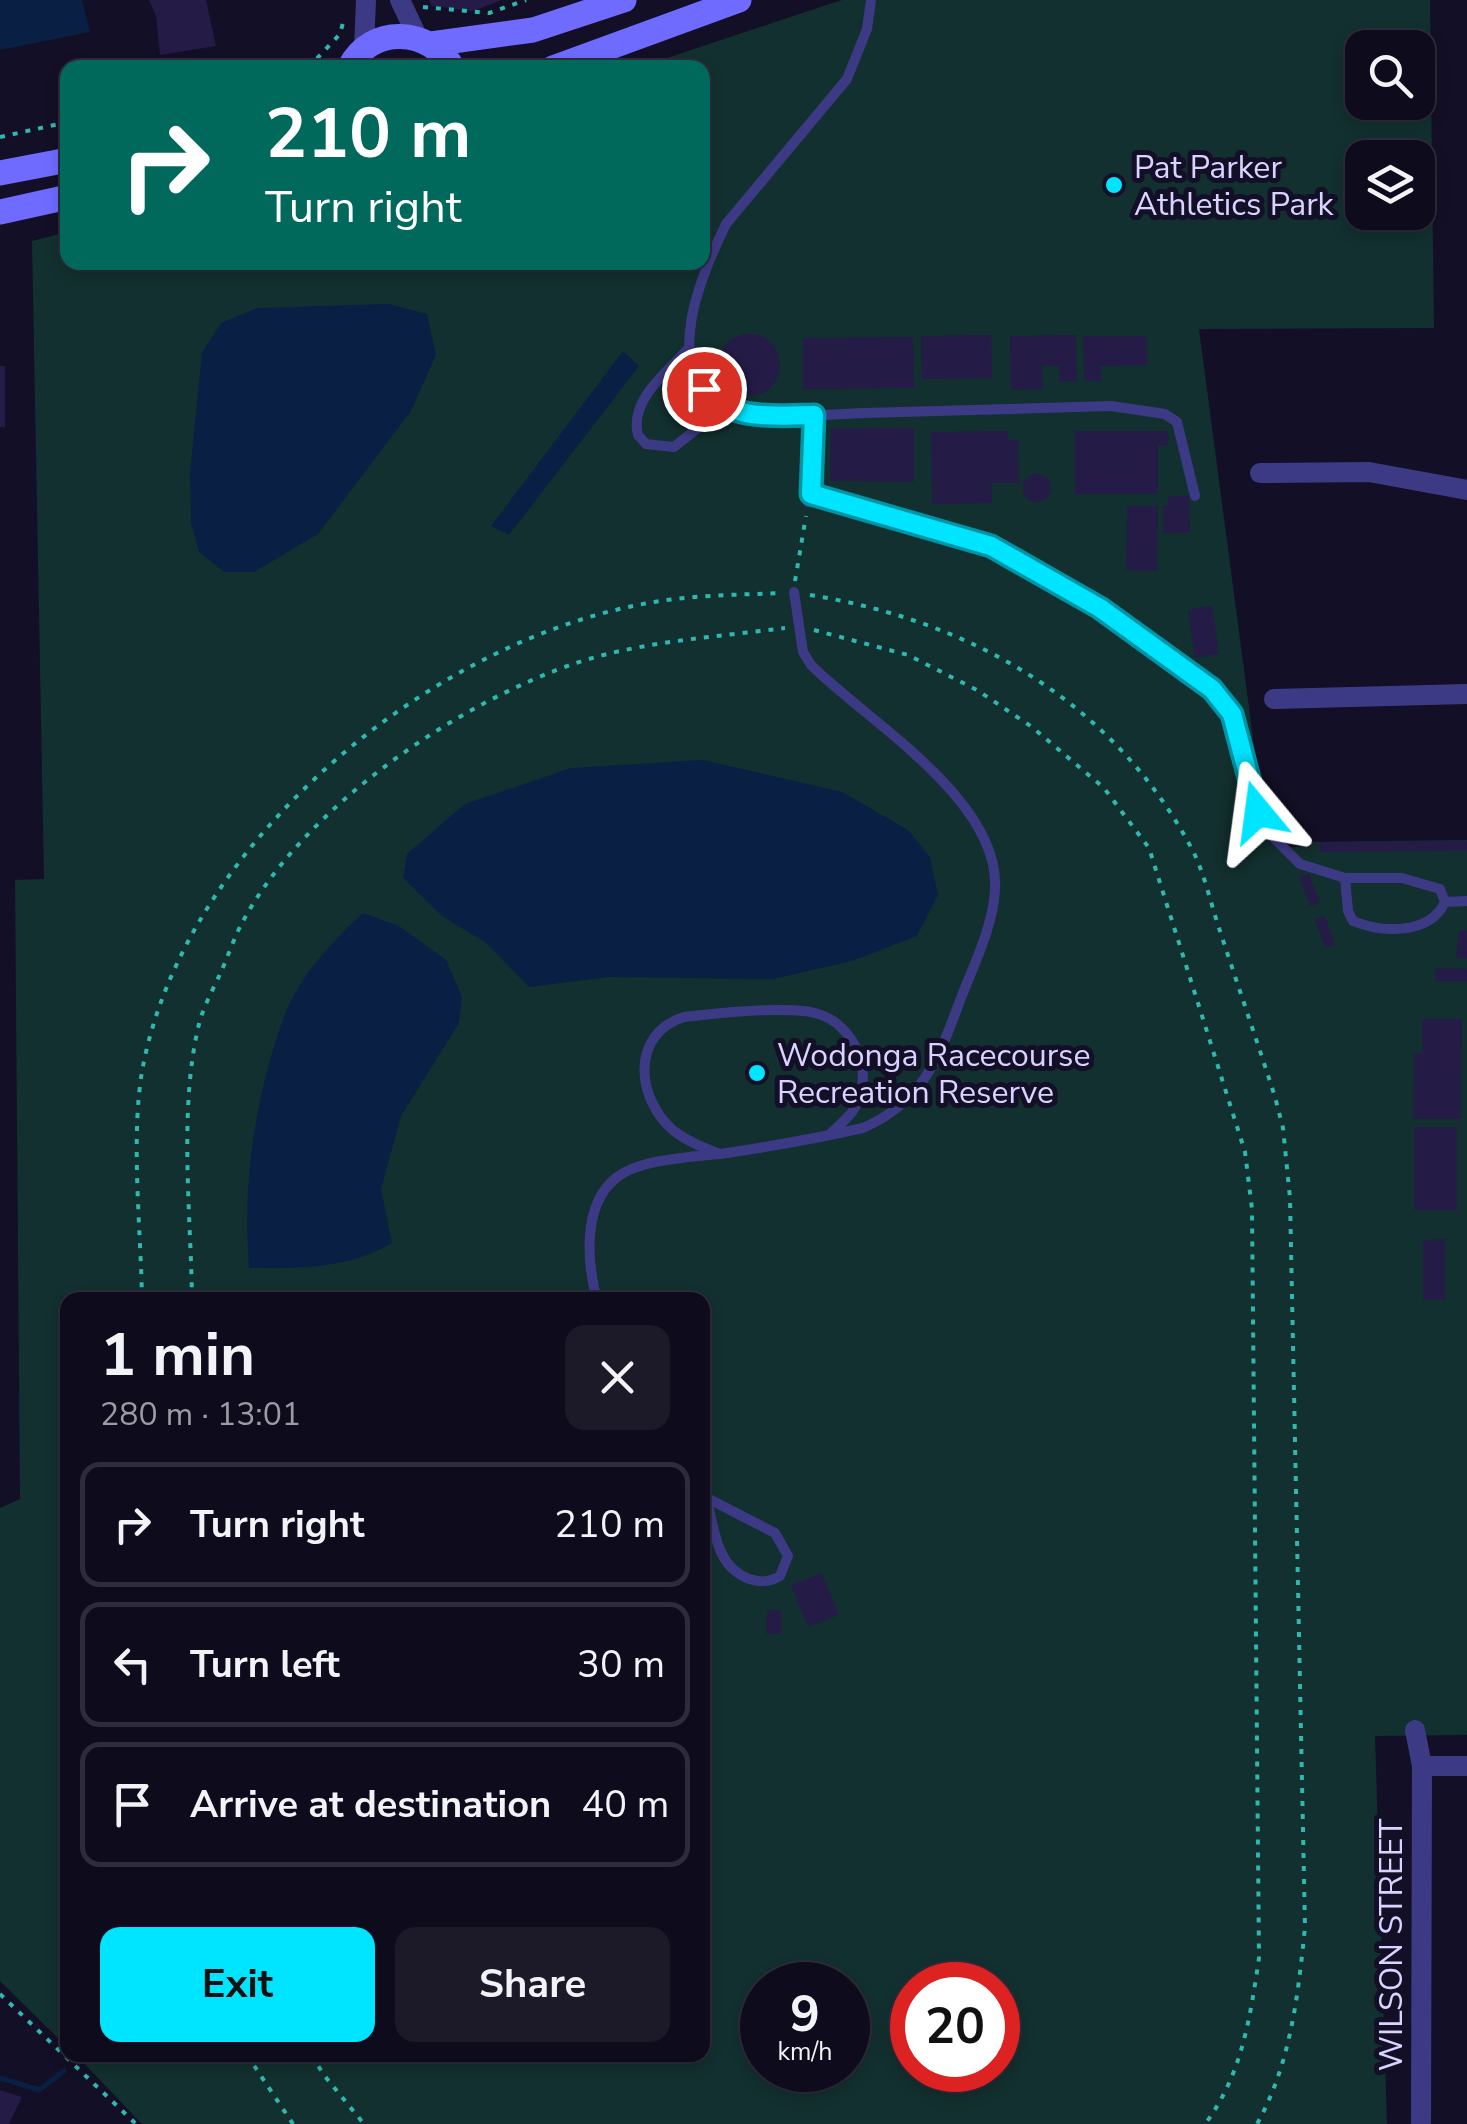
<!DOCTYPE html>
<meta charset="utf-8">
<style>
body{margin:0;font-family:"Nunito Sans",sans-serif;background:#1c1929;color:#f1f3f6;height:100vh;display:flex;flex-direction:column;font-size:38px;white-space:nowrap}
*{box-sizing:border-box;margin:0}
p{font-size:32px;color:#9b9ba3}
.icon{flex:none;width:55px;height:55px;fill:none;stroke:currentColor;stroke-width:2;stroke-linecap:round;stroke-linejoin:round}
.map{position:relative;flex:1;overflow:hidden}
.drawer{position:absolute;left:60px;top:1292px;width:650px;height:770px;display:flex;flex-direction:column;background:#0e0b1c;border-radius:20px;box-shadow:0 5px 15px #0003,0 0 0 2px #2e2b3b}
.drawer>*{flex:none}
.top-card{position:absolute;left:60px;top:60px;width:650px;height:210px;border-radius:20px;box-shadow:0 5px 15px #0003,0 0 0 2px #2e2b3b;background:#00695c;color:#fff;overflow:hidden}
.buttons{position:absolute;left:1345px;top:30px;display:grid;gap:20px}
.buttons a{display:grid;place-items:center;width:90px;height:90px;border-radius:20px;background:#0e0b1c;box-shadow:0 5px 15px #0003,0 0 0 2px #2e2b3b;font-size:50px}
.speed{position:absolute;left:740px;top:1962px;display:flex;gap:20px;font-size:50px;font-weight:700;text-align:center}
.speed>*{display:grid;place-content:center;width:130px;height:130px;border-radius:50%;background:#0e0b1c;box-shadow:0 5px 15px #0003,0 0 0 2px #2e2b3b;line-height:1}
.speed small{font-size:25px;font-weight:400}
.speed .limit{border:15px solid #d22;background:#fff;color:#111}
.pin{position:absolute;display:grid;place-items:center;width:85px;height:85px;color:#fff;margin:-42px;border:5px solid #fff;border-radius:50%;box-shadow:0 2px 10px #0007}
.me{position:absolute;width:110px;margin:-55px;rotate:344deg;stroke-linejoin:round;filter:drop-shadow(0 0 8px #0008)}
.turn{display:flex;align-items:center;gap:35px;height:210px;padding:0 40px;font-size:45px}
.turn .icon{width:130px;height:130px;stroke-width:2.5}
.turn b{display:block;font-size:70px;line-height:85px}
.round{display:grid;place-items:center;flex:none;width:105px;height:105px;border-radius:20px;background:#1c1929}
.head{display:flex;align-items:center;justify-content:space-between;height:170px;padding:0 40px}
h1{font-size:60px;font-weight:700;line-height:75px}
.action{display:flex;gap:20px;margin-top:auto;padding:20px 40px}
.action a{flex:1;height:115px;border-radius:20px;background:#00e5ff;color:#111;font-size:40px;font-weight:700;line-height:115px;text-align:center}
.action a+a{background:#1c1929;color:#f1f3f6}
ul{padding:0;list-style:none}
li{display:flex;align-items:center;gap:30px;height:125px;margin:0 20px 15px;padding:0 20px;border:5px solid #2e2b3b;border-radius:20px}
li div{flex:1}
li b{display:block;font-size:38px}
li em{font-style:normal}
.map>svg:first-child{display:block}
</style>
<div class="map">
<svg width="1467" height="2124" viewBox="0 0 1467 2124">
<rect width="100%" height="100%" fill="#130f26"/>
<path fill="#12302f" fill-rule="evenodd" d="M842 0H1430L1434 328 1199 329 1264 821 1286 847H1311V842L1467 840V1735L1375 1736 1387 2124H142L76 2055H702V1300H68L67 2047 0 1981V1508L20 1499 15 880 44 879 32 241 67 232 68 262H702V68L640 67ZM1362 48H1418V102H1362ZM1362 158H1418V212H1362ZM762 1985H848V2070H762ZM912 1985H998V2070H912Z"/>
<path fill="#0a1f44" d="M0 0H82L90 32 0 50Z
M389 304 427 314 436 355 411 411 318 534 254 572H224L199 552 191 523 190 472 202 353 221 323 257 308Z
M623 351 639 366 509 535 491 526Z
M703 760 842 792 908 830 930 857 938 895 917 936 852 961 773 979 609 977 529 987 486 943 442 916 403 878 407 854 465 804 571 768Z
M363 913 399 926 446 960 462 997 459 1023 401 1116 381 1189 392 1243C352 1268 296 1269 249 1268 242 1185 255 1095 284 1017 299 976 332 942 363 913Z"/>
<g fill="none" stroke-linecap="round" stroke-linejoin="round">
<path stroke="#0a1f44" stroke-width="5" d="M84 2057 87 2055
M0 2078 39 2090 64 2071"/>
</g>
<path fill="#241b47" d="M149 0H206L216 46 160 55 156 16Z
M429 0H502L473 11 432 6Z
M718 365a31 31 0 1 1 62 0a31 31 0 1 1-62 0Z
M991 335 992 378 922 379 921 336Z
M1076 335 1077 381H1059V366H1042L1043 389 1011 390 1010 336Z
M1083 336H1147V365L1101 366V381L1084 380Z
M913 337 914 388 803 389V338Z
M0 366H5V427H0Z
M831 428H914V482L830 481Z
M1008 431V440H1018L1019 483H991L992 503 932 504 931 432Z
M1075 431H1168V445H1158V494H1075Z
M1023 488a14 14 0 1 1 28 0a14 14 0 1 1-28 0Z
M1168 496H1189L1190 532 1163 533V505H1168Z
M1127 506H1158L1157 571 1126 570Z
M1212 606 1219 654 1195 658 1188 610Z
M1467 841V851L1320 852V842Z
M1309 873 1320 903 1310 906 1299 877Z
M1325 916 1335 945 1325 948 1315 919Z
M1459 931H1467V958H1456Z
M1435 968 1467 969V981H1435Z
M1422 1019H1462L1461 1119H1413L1414 1054 1422 1053Z
M1414 1127H1457V1210H1414Z
M1445 1239V1300H1423V1240Z
M822 1573 839 1615 808 1627 791 1585Z
M767 1610H781V1634H766Z
M0 2090 22 2097 9 2124H0Z"/>
<g fill="none" stroke-linecap="round" stroke-linejoin="round">
<path stroke="#2fb8b0" stroke-width="4" stroke-dasharray="5 8" stroke-linecap="butt" d="M423 7 489 13 526 0
M308 68 340 34 344 19
M0 137 68 122
M795 581 806 516
M810 595C972 621 1115 703 1193 851 1205 875 1211 905 1220 931 1238 986 1257 1041 1275 1097L1283 1128 1290 1198 1305 1927C1298 1995 1291 2063 1257 2124
M814 630 908 655 977 690 1032 727 1104 788 1149 848 1245 1152 1252 1209 1259 1958C1250 2018 1242 2075 1205 2124
M142 1300C141 1229 130 1134 143 1066 186 845 423 647 638 605 685 595 734 595 781 593
M192 1300C191 1213 178 1105 200 1020 205 1004 214 987 221 972 228 956 234 938 242 923 303 808 455 704 576 663 643 641 716 637 785 628
M0 1994 136 2124
M247 2055 293 2124
M312 2055 323 2074 364 2124"/>
<path stroke="#3d3a85" stroke-width="10" d="M871 0 867 29 847 79 726 224C703 271 659 369 721 406 747 422 833 414 865 413 947 411 1029 409 1111 406L1165 414 1177 422 1195 496
M689 348C667 372 629 400 638 435L646 444 674 447 723 408
M811 494 991 546 1100 608 1212 689 1232 714 1258 812 1273 837 1300 864 1345 878H1402L1440 889 1445 902 1467 901
M808 502 813 480 814 415
M1345 878 1348 911 1353 921C1382 933 1430 935 1445 902
M717 1153C702 1147 687 1141 674 1131 636 1099 630 1034 684 1017 714 1013 788 1006 815 1013 856 1023 877 1077 852 1112 846 1120 837 1127 830 1134
M597 1300C587 1263 582 1205 616 1178 641 1158 697 1157 727 1153 773 1146 818 1138 863 1128 920 1103 937 1063 958 1006 971 970 993 929 995 890 1001 800 867 721 811 665L803 652 794 592
M702 1487C716 1518 710 1564 749 1579 761 1583 770 1582 780 1576L788 1556 775 1533 707 1498"/>
<path stroke="#3d3a85" stroke-width="20" d="M400 0 418 38
M364 48 366 0
M1260 473 1369 472 1467 490
M1274 699 1467 694
M1415 1730 1422 1766 1421 2124
M1422 1766H1467"/>
<path stroke="#6f6bff" stroke-width="25" d="M431 44 533 30 624 0
M349 68C371 24 430 28 453 68
M553 68 739 0
M0 173 68 160
M0 212 68 197"/>
</g>
<g fill="none" stroke-linecap="round" stroke-linejoin="round">
<defs>
<path id="route" d="M704 389C729 421 776 416 814 415L811 494 991 546 1100 608 1212 689 1232 714 1258 812"/>
</defs>
<use href="#route" stroke="#0095a6" stroke-width="25"/>
<use href="#route" stroke="#00e5ff" stroke-width="18"/>
</g>
<g fill="#00e5ff" stroke="#130f26" stroke-width="4">
<circle cx="1114" cy="185" r="10"/>
<circle cx="757" cy="1073" r="10"/>
</g>
<g text-anchor="middle" dominant-baseline="central" stroke-width="10" stroke-linejoin="round" paint-order="stroke">
<g font-size="32" fill="#d9d4ff" stroke="#130f26" text-anchor="start">
<text x="1134" y="167">Pat Parker<tspan x="1134" dy="37">Athletics Park</tspan></text>
<text x="777" y="1055">Wodonga Racecourse<tspan x="777" dy="37">Recreation Reserve</tspan></text>
</g>
<g font-size="32" fill="#d9d4ff" stroke="#130f26">
<text transform="translate(1391 1945) rotate(-90)">WILSON STREET</text>
</g>
</g>
</svg>
<div class="buttons">
<a><svg class="icon" aria-label="search" viewBox="0 0 24 24"><circle cx="10" cy="10" r="6"/><path d="M15 15l6 6"/></svg></a>
<a><svg class="icon" aria-label="layers" viewBox="0 0 24 24"><path d="M12 4l9 5-9 5-9-5zM3 14l9 5 9-5"/></svg></a>
</div>
<div class="speed"><div>9<small>km/h</small></div><div class="limit">20</div></div>
<div class="pin" style="left:704px;top:389px;background:#d93025"><svg class="icon" aria-label="arrive" viewBox="0 0 24 24"><path d="M6 21V4h12l-3 4 3 4H6"/></svg></div>
<svg class="me" style="left:1258px;top:812px" viewBox="-20 -20 40 40"><path d="M0-17L14 15 0 8-14 15z" fill="#00e5ff" stroke="#fff" stroke-width="4"/></svg>
<div class="top-card">
<div class="turn"><svg class="icon" aria-label="right" viewBox="0 0 24 24"><path d="M7 20v-9h11M14 6l5 5-5 5"/></svg><div><b>210 m</b>Turn right</div></div>
</div>
<section class="drawer">
<div class="head"><div><h1>1 min</h1><p>280 m · 13:01</p></div><a class="round"><svg class="icon" aria-label="close" viewBox="0 0 24 24"><path d="M6 6l12 12M18 6L6 18"/></svg></a></div>
<ul>
<li><svg class="icon" aria-label="right" viewBox="0 0 24 24"><path d="M7 20v-9h11M14 6l5 5-5 5"/></svg><div><b>Turn right</b></div><em>210 m</em></li>
<li><svg class="icon" aria-label="left" viewBox="0 0 24 24"><path d="M17 20v-9H6M10 6l-5 5 5 5"/></svg><div><b>Turn left</b></div><em>30 m</em></li>
<li><svg class="icon" aria-label="arrive" viewBox="0 0 24 24"><path d="M6 21V4h12l-3 4 3 4H6"/></svg><div><b>Arrive at destination</b></div><em>40 m</em></li>
</ul>
<div class="action"><a>Exit</a><a>Share</a></div>
</section>
</div>
